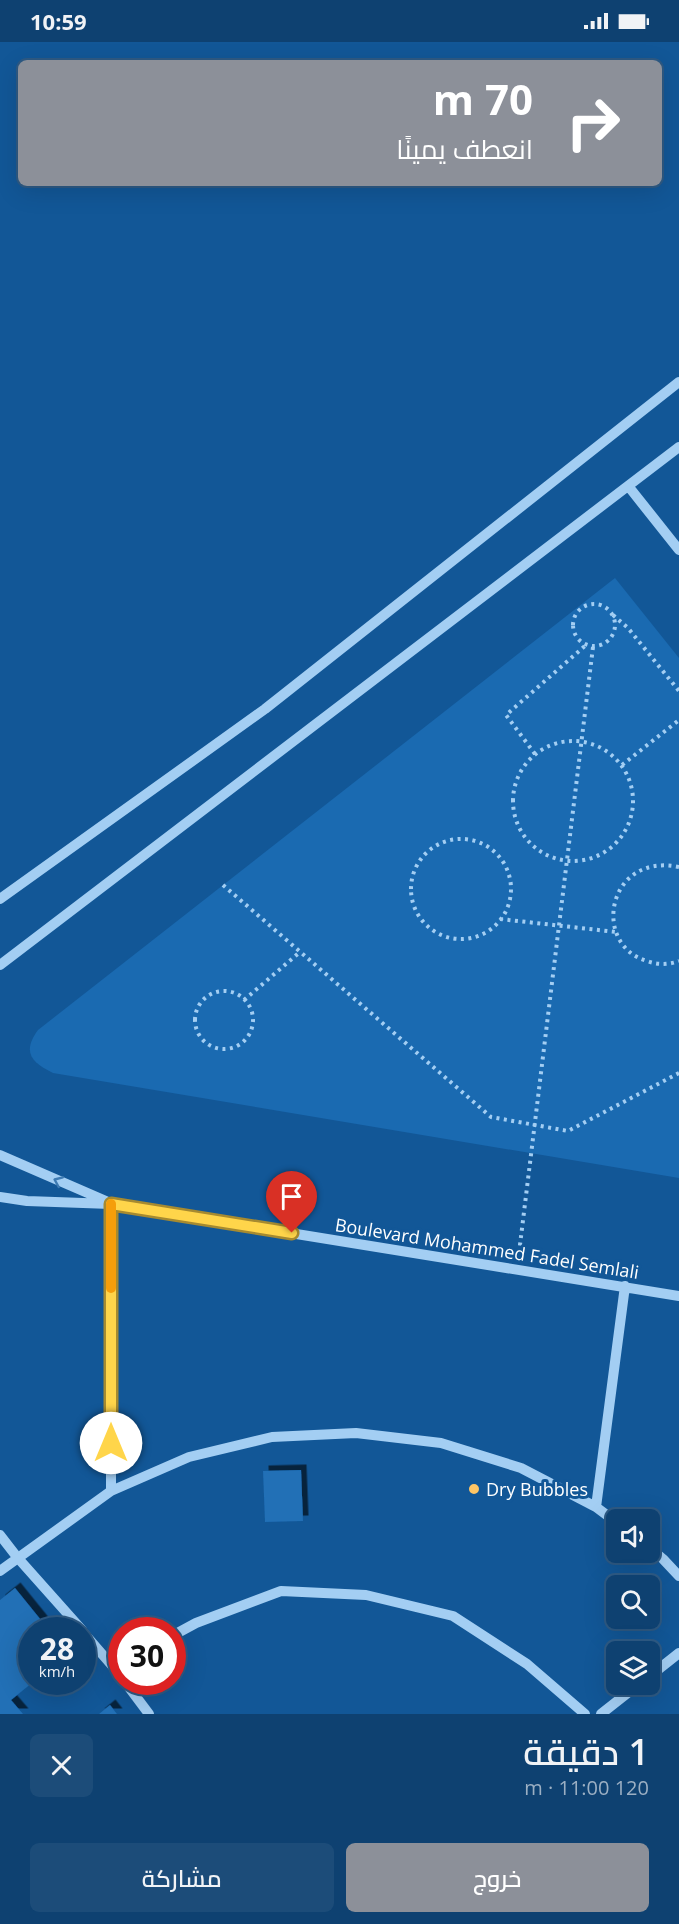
<!DOCTYPE html>
<html lang="ar">
<meta charset="utf-8">
<style>
body{margin:0;font-family:"Open Sans",Cairo,sans-serif;background:#1c4c79;color:#f1f3f6;direction:rtl;height:100vh;display:flex;flex-direction:column;font-size:22px;white-space:nowrap}
*{box-sizing:border-box;margin:0}
p{font-size:20px;color:#9bafc3}
.icon{flex:none;width:33px;height:33px;fill:none;stroke:currentColor;stroke-width:2;stroke-linecap:round;stroke-linejoin:round}
.map{position:relative;height:1672px;overflow:hidden;direction:ltr}
.panel{display:flex;flex-direction:column;background:#0e4171;flex:1}
.panel>*{flex:none}
.guide{position:absolute;left:18px;top:18px;width:644px;height:126px;border-radius:9px;box-shadow:0 6px 24px #0002,0 0 0 2px #2e5a84;direction:rtl;background:#8c9099;color:#fff;overflow:hidden}
.buttons{position:absolute;left:606px;top:1467px;display:grid;gap:12px}
.buttons a{display:grid;place-items:center;width:54px;height:54px;border-radius:9px;background:#0e4171;box-shadow:0 6px 24px #0002,0 0 0 2px #2e5a84;font-size:30px}
.speed{position:absolute;left:18px;top:1575px;display:flex;gap:12px;font-size:30px;font-weight:700;text-align:center}
.speed>*{display:grid;place-content:center;width:78px;height:78px;border-radius:50%;background:#0e4171;box-shadow:0 6px 24px #0002,0 0 0 2px #2e5a84;line-height:1}
.speed small{font-size:15px;font-weight:400}
.speed .limit{border:9px solid #d22;background:#fff;color:#111}
.pin{position:absolute;display:grid;place-items:center;width:51px;height:51px;color:#fff;margin:-62px -26px;border-radius:50% 50% 50% 0;rotate:-45deg;box-shadow:0 0 6px #0007}
.pin .icon{rotate:45deg}
.me{position:absolute;width:66px;margin:-33px;rotate:0deg;stroke-linejoin:round;filter:drop-shadow(0 0 4px #0008)}
.turn{display:flex;align-items:center;gap:21px;height:126px;padding:0 30px;font-size:27px}
.turn .icon{width:78px;height:78px;stroke-width:2.5}
.turn b{display:block;font-size:42px;line-height:51px}
.round{display:grid;place-items:center;flex:none;width:63px;height:63px;border-radius:9px;background:#1c4c79}
.headline{display:flex;align-items:center;justify-content:space-between;height:102px;padding:0 30px}
h1{font-size:36px;font-weight:600;line-height:45px}
.button{display:flex;gap:12px;margin-top:auto;padding:12px 30px}
.button a{flex:1;height:69px;border-radius:9px;background:#8c9099;color:#fff;font-size:24px;font-weight:600;line-height:69px;text-align:center}
.button a+a{background:#1c4c79;color:#f1f3f6}
.status{display:flex;justify-content:space-between;align-items:center;height:42px;padding:0 30px;background:#0e4171;direction:ltr}
.status svg{height:16px;fill:currentColor}
.map>svg:first-child{display:block}
</style>
<div class="status"><b>10:59</b><svg viewBox="0 0 49 12"><path d="M0 12V9h3v3zM5 12V6h3v6zM10 12V3h3v9zM15 12V0h3v12zM26 1h20v11H26zM47 4h2v5h-2z"/></svg></div>
<div class="map">
<svg width="679" height="1672" viewBox="0 0 679 1672">
<defs>
<filter id="shadow"><feDropShadow dx="5.5" dy="-5.5" stdDeviation="0" flood-color="#0009"/></filter>
</defs>
<rect width="100%" height="100%" fill="#125797"/>
<path fill="#1a6ab1" d="M615 536 679 616V1136L53 1031C31 1020 22 1010 38 988Z"/>
<path fill="#206fb6" filter="url(#shadow)" d="M301 1428 303 1479 265 1480 263 1429Z
M15 1546 49 1588H32V1641L11 1658 23 1672H0V1558Z
M110 1663 117 1672H99Z"/>
<g fill="none" stroke-linecap="round" stroke-linejoin="round">
<path stroke="#a3cef3" stroke-width="4" stroke-dasharray="3 4.5" stroke-linecap="butt" d="M573 583a21 21 0 1 1 42 0a21 21 0 1 1-42 0Z
M613 573 628 586 679 649
M513 759a60 60 0 1 1 120 0a60 60 0 1 1-120 0Z
M535 712 506 673 586 603
M622 723 679 678
M411 847a50 50 0 1 1 100 0a50 50 0 1 1-100 0Z
M679 825C607 810 591 903 647 919 658 923 668 923 679 919
M223 843 491 1075 568 1089 679 1031
M500 877 616 890
M195 978a29 29 0 1 1 58 0a29 29 0 1 1-58 0Z
M244 958 300 910
M519 1211 593 605"/>
<path stroke="#a3cef3" stroke-width="10" d="M629 445 679 508
M0 857 265 667 679 340
M0 923 679 405
M0 1113 106 1159
M0 1155 27 1159 111 1162 679 1254
M111 1162V1449
M596 1465 625 1244
M0 1493 17 1515 82 1588
M650 1506 663 1517 679 1534
M0 1529 111 1449 189 1415 272 1395 356 1391 441 1401 521 1426 596 1465 616 1480
M82 1589 122 1635
M172 1594 196 1581 281 1549 366 1553 453 1574 527 1622 585 1672
M650 1634 679 1611
M125 1640 149 1672
M601 1672 639 1642"/>
</g>
<defs><path id="oneway-chevron" d="M-2-3.5L2.5 0L-2 3.5" fill="none" stroke-width="1.6" stroke-linecap="round" stroke-linejoin="round" transform="scale(1.5)"/></defs>
<use stroke="#3e7bb3" href="#oneway-chevron" transform="translate(58 1139) rotate(-157)"/>
<g fill="none" stroke-linecap="round" stroke-linejoin="round">
<defs>
<path id="route" d="M111 1401V1162L292 1191"/>
</defs>
<use href="#route" stroke="#a68a30" stroke-width="15"/>
<use href="#route" stroke="#ffd54a" stroke-width="10"/>
<path stroke="#f59e0b" stroke-width="10" d="M111 1162V1246"/>
</g>
<circle fill="#ffc665" stroke="#125797" stroke-width="2" cx="474" cy="1447" r="6"/>
<g text-anchor="middle" dominant-baseline="central" stroke-width="6" stroke-linejoin="round" paint-order="stroke">
<g font-size="18" fill="#fff" stroke="#125797">
<text transform="translate(487 1206) rotate(9)">Boulevard Mohammed Fadel Semlali</text>
</g>
<g font-size="18" fill="#fff" stroke="#125797" text-anchor="start">
<text x="486" y="1447">Dry Bubbles</text>
</g>
</g>
</svg>
<div class="buttons">
<a><svg class="icon" aria-label="sound" viewBox="0 0 24 24"><path d="M4 9h4l5-4v14l-5-4H4zM17 9q2 3 0 6"/></svg></a>
<a><svg class="icon" aria-label="search" viewBox="0 0 24 24"><circle cx="10" cy="10" r="6"/><path d="M15 15l6 6"/></svg></a>
<a><svg class="icon" aria-label="layers" viewBox="0 0 24 24"><path d="M12 4l9 5-9 5-9-5zM3 14l9 5 9-5"/></svg></a>
</div>
<div class="speed"><div>28<small>km/h</small></div><div class="limit">30</div></div>
<div class="pin" style="left:292px;top:1191px;background:#d93025"><svg class="icon" aria-label="arrive" viewBox="0 0 24 24"><path d="M6 21V4h12l-3 4 3 4H6"/></svg></div>
<svg class="me" style="left:111px;top:1401px" viewBox="-20 -20 40 40"><circle r="19" fill="#fff"/><path d="M0-13L10 11 0 6-10 11z" fill="#ffd54a"/></svg>
<div class="guide">
<div class="turn"><svg class="icon" aria-label="right" viewBox="0 0 24 24"><path d="M7 20v-9h11M14 6l5 5-5 5"/></svg><div><b>70 m</b>انعطف يمينًا</div></div>
</div>
</div>
<section class="panel">
<div class="headline"><div><h1>1 دقيقة</h1><p>120 m · 11:00</p></div><a class="round"><svg class="icon" aria-label="close" viewBox="0 0 24 24"><path d="M6 6l12 12M18 6L6 18"/></svg></a></div>
<div class="button"><a>خروج</a><a>مشاركة</a></div>
</section>
